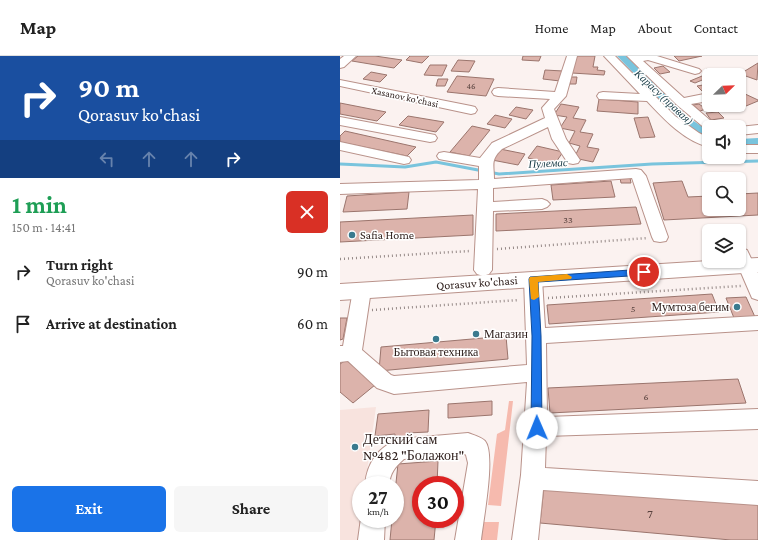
<!DOCTYPE html>
<meta charset="utf-8">
<style>
body{margin:0;font-family:"Crimson Pro",serif;background:#f6f6f6;color:#222;height:100vh;display:flex;flex-direction:column;font-size:15px;white-space:nowrap}
*{box-sizing:border-box;margin:0}
p{font-size:13px;color:#767676}
.icon{flex:none;width:22px;height:22px;fill:none;stroke:currentColor;stroke-width:2;stroke-linecap:round;stroke-linejoin:round}
.map{position:relative;flex:1;overflow:hidden}
.sheet{display:flex;flex-direction:column;background:#fff;width:340px}
.sheet>*{flex:none}
.hud{background:#1a4fa0;color:#fff;overflow:hidden}
.needle{width:26px;rotate:67deg}
.fabs{position:absolute;left:362px;top:12px;display:grid;gap:8px}
.fabs a{display:grid;place-items:center;width:44px;height:44px;border-radius:6px;background:#fff;box-shadow:0 1px 3px #0004;font-size:20px}
.speed{position:absolute;left:12px;top:420px;display:flex;gap:8px;font-size:20px;font-weight:700;text-align:center}
.speed>*{display:grid;place-content:center;width:52px;height:52px;border-radius:50%;background:#fff;box-shadow:0 1px 3px #0004;line-height:1}
.speed small{font-size:10px;font-weight:400}
.speed .limit{border:6px solid #d22;background:#fff;color:#111}
.pin{position:absolute;display:grid;place-items:center;width:34px;height:34px;color:#fff;margin:-17px;border:2px solid #fff;border-radius:50%;box-shadow:0 1px 4px #0007}
.me{position:absolute;width:44px;margin:-22px;rotate:359deg;stroke-linejoin:round;filter:drop-shadow(0 0 3px #0008)}
.turn{display:flex;align-items:center;gap:14px;height:84px;padding:0 12px;font-size:18px}
.turn .icon{width:52px;height:52px;stroke-width:2.5}
.turn b{display:block;font-size:28px;line-height:34px}
.lanes{display:flex;align-items:center;height:38px;padding:0 12px;background:#0003;justify-content:center;gap:20px;direction:ltr}
.lanes .off{opacity:.35}
.round{display:grid;place-items:center;flex:none;width:42px;height:42px;border-radius:6px;background:#f6f6f6}
.headline{display:flex;align-items:center;justify-content:space-between;height:68px;padding:0 12px}
h1{font-size:24px;font-weight:700;line-height:30px;color:#1e9e55}
.cta{display:flex;gap:8px;margin-top:auto;padding:8px 12px}
.cta a{flex:1;height:46px;border-radius:6px;background:#1a73e8;color:#fff;font-size:16px;font-weight:700;line-height:46px;text-align:center}
.cta a+a{background:#f6f6f6;color:#222}
ul{padding:0;list-style:none}
li{display:flex;align-items:center;gap:12px;height:52px;padding:0 12px}
li div{flex:1}
li b{display:block;font-size:15px}
li em{font-style:normal}
header{display:flex;align-items:center;gap:24px;box-sizing:border-box;height:56px;padding:0 20px;background:#fff;border-bottom:1px solid #e0e0e0}
header strong{font-size:19px}
nav{display:flex;gap:22px;margin-inline-start:auto;font-size:14px}
main{display:flex;flex:1;min-height:0}
.map>svg:first-child{display:block}
</style>
<header>
<strong>Map</strong>
<nav><a>Home</a><a>Map</a><a>About</a><a>Contact</a></nav>
</header>
<main>
<section class="sheet">
<div class="hud">
<div class="turn"><svg class="icon" aria-label="right" viewBox="0 0 24 24"><path d="M7 20v-9h11M14 6l5 5-5 5"/></svg><div><b>90 m</b>Qorasuv ko'chasi</div></div>
<div class="lanes"><svg class="icon off" aria-label="left" viewBox="0 0 24 24"><path d="M17 20v-9H6M10 6l-5 5 5 5"/></svg><svg class="icon off" aria-label="ahead" viewBox="0 0 24 24"><path d="M12 20V5M6 11l6-6 6 6"/></svg><svg class="icon off" aria-label="ahead" viewBox="0 0 24 24"><path d="M12 20V5M6 11l6-6 6 6"/></svg><svg class="icon" aria-label="right" viewBox="0 0 24 24"><path d="M7 20v-9h11M14 6l5 5-5 5"/></svg></div>
</div>
<div class="headline"><div><h1>1 min</h1><p>150 m · 14:41</p></div><a class="round" style="background:#d93025;color:#fff"><svg class="icon" aria-label="close" viewBox="0 0 24 24"><path d="M6 6l12 12M18 6L6 18"/></svg></a></div>
<ul>
<li><svg class="icon" aria-label="right" viewBox="0 0 24 24"><path d="M7 20v-9h11M14 6l5 5-5 5"/></svg><div><b>Turn right</b><p>Qorasuv ko'chasi</p></div><em>90 m</em></li>
<li><svg class="icon" aria-label="arrive" viewBox="0 0 24 24"><path d="M6 21V4h12l-3 4 3 4H6"/></svg><div><b>Arrive at destination</b></div><em>60 m</em></li>
</ul>
<div class="cta"><a>Exit</a><a>Share</a></div>
</section>
<div class="map">
<svg width="418" height="484" viewBox="0 0 418 484">
<rect width="100%" height="100%" fill="#fbf2f0"/>
<path fill="#f8e3de" d="M36 351 25 429H21V460L18 484H0V354Z"/>
<path fill="#f6baae" d="M169 345H173L161 450 148 449 157 378 165 374Z
M144 466H159L157 484H141Z"/>
<g fill="none" stroke-linecap="round" stroke-linejoin="round">
<path stroke="#79c4dd" stroke-width="3" d="M0 108 65 111 96 106 159 118 312 108 418 105"/>
<path fill="#79c4dd" fill-rule="evenodd" d="M277 0H286L349 62 369 75V82L357 78 341 66Z
M418 82V88L399 89V83Z"/>
</g>
<path fill="#dcb3ab" stroke="#9b756d" d="M18 0H35L62 4 54 12 12 5Z
M70 0H89L82 7 66 4Z
M183 0H201L199 5 182 4Z
M236 0H255L253 11H258L257 14 265 15 264 19 232 17Z
M334 0H362L339 5Z
M118 4 135 5 129 16 111 15Z
M418 7 417 24 400 18Z
M90 9H107L102 20 84 19Z
M323 10 330 16 320 18 314 12Z
M366 13 390 19H374L364 17Z
M205 14 223 15 220 25 203 23Z
M31 16 47 19 40 26 23 23Z
M117 20 154 23 146 40 107 36Z
M362 20 367 22 355 27 350 25Z
M231 21H237L236 28H230Z
M98 23H108L105 30H96Z
M369 28V38H365L357 30Z
M403 37 418 44V45L406 50 399 47V39Z
M259 43 298 46V58L257 55Z
M0 47 46 56 37 65 0 58Z
M221 48 239 51 233 62 246 64 240 76 253 78 247 91 259 93 253 106 234 102 240 90 229 87 235 75 220 72 227 61 214 59Z
M359 48 366 53 360 55 353 49Z
M176 51 193 54 186 63 169 59Z
M378 56 384 62 371 64 366 57Z
M155 59 172 63 165 72 147 68Z
M68 60 104 66 96 76 59 69Z
M308 61 315 81 300 82 294 62Z
M132 70 150 74 129 100 110 96Z
M5 75 76 91 67 100 0 86V80Z
M197 90 223 96 214 109 188 102Z
M160 93 185 98 178 109 152 104Z
M280 122H290L291 127H281Z
M271 125 275 141 213 144 211 129Z
M342 125 348 141 369 140V153H399V138L418 137V159L324 164 313 127Z
M69 136 67 153 3 156 7 140Z
M296 151 301 168 156 175V158Z
M133 159V179L0 186V166Z
M372 238 379 256 209 268 207 249Z
M406 241 415 261 394 262 386 242Z
M0 262H7L3 283 0 284Z
M166 280 168 303 39 315 41 291Z
M6 304 35 329 13 347 0 336V308Z
M398 323 406 347 210 357 208 332Z
M152 345V359L108 362V348Z
M89 354 88 376 67 377V381L55 382V378L35 380 38 358Z
M98 405 97 429H81V463H96L94 484H50L52 463H55V436L58 408Z
M204 431 418 449V484H391L200 467Z"/>
<g fill="none" stroke-linecap="round" stroke-linejoin="round">
<defs>
<path id="minor" d="M4 0H16L4 11 0 12V3Z
M227 0H237L226 40 214 53 226 83 240 104 238 107 233 108 228 107 212 83 208 71 162 93C150 104 154 109 154 123L296 113 301 114 306 120 328 181 326 185 320 186 314 185 312 181 292 122 153 132V146L202 143 207 145 210 148 207 151 202 153 153 155 152 214 149 218 143 220 137 218 134 214 138 133 0 138V128L139 124V110L104 104 99 103 97 100 99 97 104 96 140 102 152 87 205 62 202 52 210 43 158 40 154 39 152 36 154 33 158 32 215 36Z
M264 0H275L335 60 359 77 369 82V91C344 85 324 63 307 45L259 43 257 40 259 37 263 36 300 38Z
M287 0H317L359 13 361 15 359 17 355 18 308 4 303 5 344 42 369 37V45L351 48 378 71H369V74H367L337 49Z
M0 24 131 50 135 51 137 54 135 57 131 58 0 30Z
M0 61 90 78 95 79 97 82 95 85 90 86 0 69Z
M418 69V77L399 79V71Z
M0 86 69 101 71 104 69 107 64 108 0 94Z
M399 89H418V97H399Z
M401 192 407 194 418 217V244L412 242 396 205H399V193Z
M193 217 199 219 202 223 205 272 418 260V274L206 287 207 361 418 353V373L206 380 205 412 418 425V449L203 434 198 484H172L181 419 187 326 54 338 37 332 8 305 0 306V290H3L13 234 16 229 22 227 28 229 31 234 22 294 51 319 54 320 187 309 184 223 187 219Z
M128 377C133 379 141 381 145 385 156 398 143 465 141 484H115L128 407 126 399 125 398 64 403C55 411 50 417 49 429H25C27 407 38 391 59 383Z
M21 462 45 463 44 484H18Z"/>
<path id="major" d="M418 202V216L0 244V228L369 205H399V203Z"/>
</defs>
<use href="#minor" stroke="#b9928a" stroke-width="2"/>
<use href="#major" stroke="#b9928a" stroke-width="2"/>
<path stroke="#958987" stroke-width="2.5" stroke-dasharray="1 3" stroke-linecap="butt" d="M157 193 308 182
M0 203 130 195
M208 242 401 230
M32 254 179 244"/>
<use href="#minor" fill="#fff" fill-rule="evenodd"/>
<use href="#major" fill="#fff" fill-rule="evenodd"/>
</g>
<path fill="#1a73e8" stroke="#114b97" d="M304 213 308 216 304 219 198 226 201 280 202 372 201 375 197 376 193 375 191 372 192 280 189 223 190 221Z"/>
<path fill="#f59e0b" d="M227 218 232 221 231 223 198 226 199 241 194 244 191 243 189 223 190 221Z"/>
<g fill="#3a7a8e" stroke="#fff" stroke-width="1.5">
<circle cx="12" cy="179" r="4"/>
<circle cx="397" cy="251" r="4"/>
<circle cx="136" cy="278" r="4"/>
<circle cx="96" cy="283" r="4"/>
<circle cx="15" cy="391" r="4"/>
</g>
<g text-anchor="middle" dominant-baseline="central" stroke-width="3" stroke-linejoin="round" paint-order="stroke">
<g font-size="9" fill="#58423e">
<text x="131" y="30">46</text>
</g>
<g font-size="10" fill="#2c1d1a" stroke="#fff">
<text transform="translate(65 41) rotate(12)">Xasanov ko'chasi</text>
</g>
<g font-size="10" fill="#58423e">
<text x="228" y="163">33</text>
<text x="293" y="252">5</text>
<text x="306" y="340">6</text>
</g>
<g font-size="11" font-style="italic" fill="#153944" stroke="#fff">
<text transform="translate(324 41) rotate(43)">Карасу (правая)</text>
<text transform="translate(208 107) rotate(-3)">Пулемас</text>
</g>
<g font-size="12" fill="#2c1d1a" stroke="#fff" text-anchor="start">
<text x="20" y="179">Safia Home</text>
<text x="389" y="251" text-anchor="end">Мумтоза бегим</text>
<text x="144" y="278">Магазин</text>
<text x="96" y="296" text-anchor="middle">Бытовая техника</text>
</g>
<g font-size="12" fill="#2c1d1a" stroke="#fff">
<text transform="translate(137 227) rotate(-4)">Qorasuv ko'chasi</text>
</g>
<g font-size="12" fill="#58423e">
<text x="310" y="458">7</text>
</g>
<g font-size="14" fill="#2c1d1a" stroke="#fff" text-anchor="start">
<text x="23" y="383">Детский сам<tspan x="23" dy="16">№482 "Болажон"</tspan></text>
</g>
</g>
</svg>
<div class="fabs">
<a><svg class="needle" viewBox="-14 -14 28 28"><path d="M0-13l5 13h-10z" fill="#e53935"/><path d="M0 13l5-13h-10z" fill="#767676"/></svg></a>
<a><svg class="icon" aria-label="sound" viewBox="0 0 24 24"><path d="M4 9h4l5-4v14l-5-4H4zM17 9q2 3 0 6"/></svg></a>
<a><svg class="icon" aria-label="search" viewBox="0 0 24 24"><circle cx="10" cy="10" r="6"/><path d="M15 15l6 6"/></svg></a>
<a><svg class="icon" aria-label="layers" viewBox="0 0 24 24"><path d="M12 4l9 5-9 5-9-5zM3 14l9 5 9-5"/></svg></a>
</div>
<div class="speed"><div>27<small>km/h</small></div><div class="limit">30</div></div>
<div class="pin" style="left:304px;top:216px;background:#d93025"><svg class="icon" aria-label="arrive" viewBox="0 0 24 24"><path d="M6 21V4h12l-3 4 3 4H6"/></svg></div>
<svg class="me" style="left:197px;top:372px" viewBox="-20 -20 40 40"><circle r="19" fill="#fff"/><path d="M0-13L10 11 0 6-10 11z" fill="#1a73e8"/></svg>
</div>
</main>
